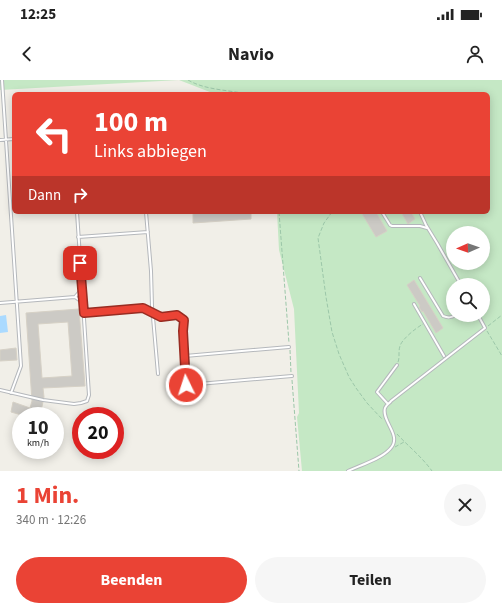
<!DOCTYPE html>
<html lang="de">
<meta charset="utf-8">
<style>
body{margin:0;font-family:"Source Sans 3",sans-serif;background:#f6f6f6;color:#222;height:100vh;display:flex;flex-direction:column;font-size:15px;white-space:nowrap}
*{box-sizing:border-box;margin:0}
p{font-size:13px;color:#767676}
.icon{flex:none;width:22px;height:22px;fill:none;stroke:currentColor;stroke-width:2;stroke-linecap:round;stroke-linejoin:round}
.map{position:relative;height:391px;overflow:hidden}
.details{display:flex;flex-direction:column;background:#fff;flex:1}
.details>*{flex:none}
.top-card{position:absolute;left:12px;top:12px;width:478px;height:122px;border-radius:6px;box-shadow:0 2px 10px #0003;background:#ea4335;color:#fff;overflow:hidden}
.needle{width:26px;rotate:268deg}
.fabs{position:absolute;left:446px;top:146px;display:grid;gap:8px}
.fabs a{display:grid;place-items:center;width:44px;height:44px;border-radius:50%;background:#fff;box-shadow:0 2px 10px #0003;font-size:20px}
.speed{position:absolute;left:12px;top:327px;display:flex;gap:8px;font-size:20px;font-weight:700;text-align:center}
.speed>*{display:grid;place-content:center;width:52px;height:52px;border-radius:50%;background:#fff;box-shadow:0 2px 10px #0003;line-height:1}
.speed small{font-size:10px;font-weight:400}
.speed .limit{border:6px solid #d22;background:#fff;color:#111}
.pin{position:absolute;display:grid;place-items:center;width:34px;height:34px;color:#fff;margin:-17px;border-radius:8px;box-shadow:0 2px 6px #0006}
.me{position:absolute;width:44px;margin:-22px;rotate:356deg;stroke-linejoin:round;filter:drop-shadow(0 0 3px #0008)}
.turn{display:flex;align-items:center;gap:14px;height:84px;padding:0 16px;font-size:18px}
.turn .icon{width:52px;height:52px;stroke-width:2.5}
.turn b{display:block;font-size:28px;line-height:34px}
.then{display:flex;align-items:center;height:38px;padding:0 16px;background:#0003;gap:8px;font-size:15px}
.round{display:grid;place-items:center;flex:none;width:42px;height:42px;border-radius:21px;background:#f6f6f6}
.overview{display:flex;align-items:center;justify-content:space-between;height:68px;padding:0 16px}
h1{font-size:24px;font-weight:700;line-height:30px;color:#ea4335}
.cta{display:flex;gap:8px;margin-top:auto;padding:8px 16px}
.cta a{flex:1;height:46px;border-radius:24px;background:#ea4335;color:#fff;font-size:16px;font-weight:700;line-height:46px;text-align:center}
.cta a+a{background:#f6f6f6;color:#222}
.status{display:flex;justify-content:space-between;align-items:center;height:28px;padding:0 20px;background:#fff;direction:ltr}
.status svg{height:11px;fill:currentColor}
header{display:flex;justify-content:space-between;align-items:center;height:52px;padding:0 16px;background:#fff;font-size:18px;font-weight:700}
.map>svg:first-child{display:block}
</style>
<div class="status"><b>12:25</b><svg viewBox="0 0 49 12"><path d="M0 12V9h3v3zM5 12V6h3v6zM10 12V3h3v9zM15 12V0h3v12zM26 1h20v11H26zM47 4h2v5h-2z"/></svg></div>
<header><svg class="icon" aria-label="back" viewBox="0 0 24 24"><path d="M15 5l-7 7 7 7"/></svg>Navio<svg class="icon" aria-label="person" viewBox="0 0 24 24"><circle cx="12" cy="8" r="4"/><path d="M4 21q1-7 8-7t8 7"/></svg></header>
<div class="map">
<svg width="502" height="391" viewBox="0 0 502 391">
<rect width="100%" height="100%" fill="#f1efe8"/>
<path fill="#c5e8c5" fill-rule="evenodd" d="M0 0H502V391H302L297 337 299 333 294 229 279 170 277 132H488V14H215L179 0 0 10ZM453 153H483V183H453ZM453 205H483V235H453Z"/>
<path fill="#aadaff" d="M6 235 8 252 0 253V236Z"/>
<path fill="#cccac5" stroke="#d6d1c6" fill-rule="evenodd" d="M193 132H251V139L193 143Z
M361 132H376L387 151 376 157Z
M401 132H411L415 139 408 144Z
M414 200 443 248 436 253 423 231 422 232 419 227 420 226 407 205Z
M79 229 85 306 43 308 44 317 40 336H25L11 332 13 322 30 328 32 321 26 233ZM68 242 72 296 42 298 38 244Z
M16 268 17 280 0 281V270Z"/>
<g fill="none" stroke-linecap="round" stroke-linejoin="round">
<defs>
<path id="service" d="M2 0 21 286 11 313
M0 60 14 59
M146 132 151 191 152 226 158 294
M382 132 390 145 392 146H420L427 148
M420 132 426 145 437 163 461 205
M78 157 148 152
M420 198 443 236C448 238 451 238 456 235
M75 217 82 209
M0 223 75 217 83 223
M414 224 444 276
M84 233 143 228 161 237 177 235 184 240 183 251 187 305 292 296
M185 276 289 267
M0 310 43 320 74 324 81 323 87 321 89 315 77 132
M388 324 377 312 397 285
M348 391C361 385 381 379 390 369 403 356 381 341 385 328 386 325 390 323 391 321L485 248 478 235"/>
</defs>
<use href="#service" stroke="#b5b8bc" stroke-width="4"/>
<path stroke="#9cc7a9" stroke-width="1" stroke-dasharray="4 2" stroke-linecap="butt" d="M188 0C203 9 225 10 242 13L244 14
M279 132 289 263
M332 132 324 143 318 158 326 217 332 252 339 274 349 297 356 308 367 323 382 339
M488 246 502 235
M487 251 502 276
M290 270 291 293
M398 282C400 277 398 272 400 266 402 259 416 248 423 244
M292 300 299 391
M397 354C408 366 422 377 432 391
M395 367 404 362"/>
<use href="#service" stroke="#fff" stroke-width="2"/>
</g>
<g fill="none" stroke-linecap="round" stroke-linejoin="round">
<defs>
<path id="route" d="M80 183 84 233 143 228 161 237 177 235 184 240 183 251 186 305"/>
</defs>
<use href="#route" stroke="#982c22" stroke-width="10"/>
<use href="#route" stroke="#ea4335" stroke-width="7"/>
</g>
</svg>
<div class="fabs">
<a><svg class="needle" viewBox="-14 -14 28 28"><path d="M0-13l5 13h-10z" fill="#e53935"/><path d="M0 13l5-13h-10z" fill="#767676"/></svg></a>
<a><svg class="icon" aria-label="search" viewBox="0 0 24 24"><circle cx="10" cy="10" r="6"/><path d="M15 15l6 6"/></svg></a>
</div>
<div class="speed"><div>10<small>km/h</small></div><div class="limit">20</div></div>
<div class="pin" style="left:80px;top:183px;background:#d93025"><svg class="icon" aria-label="arrive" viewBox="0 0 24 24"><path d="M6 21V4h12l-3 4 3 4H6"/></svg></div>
<svg class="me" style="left:186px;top:305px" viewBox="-20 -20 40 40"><circle r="17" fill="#ea4335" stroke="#fff" stroke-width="3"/><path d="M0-11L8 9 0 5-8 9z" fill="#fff"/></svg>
<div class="top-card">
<div class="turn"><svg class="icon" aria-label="left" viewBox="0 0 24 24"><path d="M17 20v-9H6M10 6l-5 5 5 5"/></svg><div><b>100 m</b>Links abbiegen</div></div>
<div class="then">Dann<svg class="icon" aria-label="right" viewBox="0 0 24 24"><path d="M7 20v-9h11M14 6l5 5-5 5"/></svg></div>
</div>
</div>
<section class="details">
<div class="overview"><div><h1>1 Min.</h1><p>340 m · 12:26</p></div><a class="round"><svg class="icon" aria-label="close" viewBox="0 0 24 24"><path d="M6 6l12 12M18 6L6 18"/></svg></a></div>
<div class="cta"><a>Beenden</a><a>Teilen</a></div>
</section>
